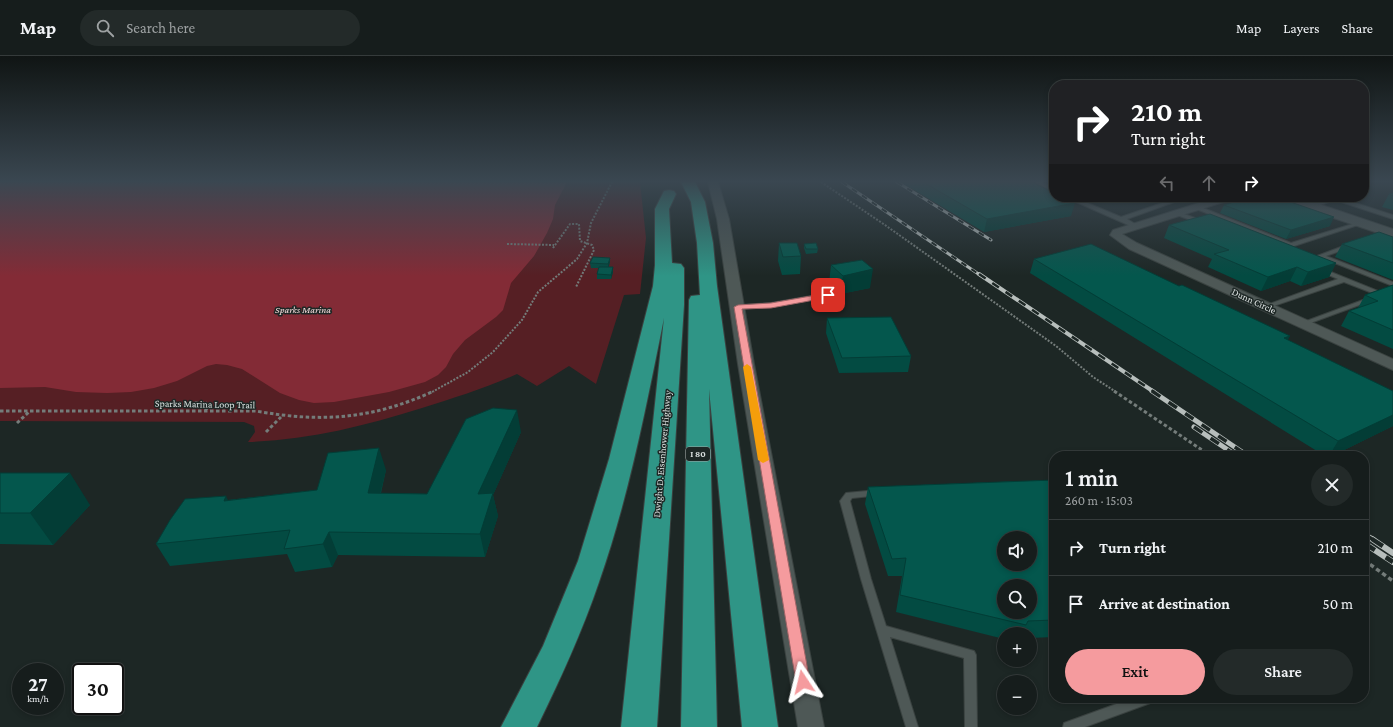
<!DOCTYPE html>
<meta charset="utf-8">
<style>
body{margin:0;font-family:"Crimson Pro",serif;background:#232a29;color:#f1f3f6;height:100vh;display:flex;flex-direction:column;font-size:15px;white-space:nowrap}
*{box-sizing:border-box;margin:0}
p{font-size:13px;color:#9ea2a3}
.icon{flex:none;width:22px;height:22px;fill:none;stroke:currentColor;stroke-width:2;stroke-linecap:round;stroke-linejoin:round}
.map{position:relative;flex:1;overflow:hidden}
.drawer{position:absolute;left:1049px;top:395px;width:320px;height:252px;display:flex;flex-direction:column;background:#161d1c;border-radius:16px;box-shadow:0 2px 6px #0003,0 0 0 1px #353b3b}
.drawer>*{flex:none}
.top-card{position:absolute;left:1049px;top:24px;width:320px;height:122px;border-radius:16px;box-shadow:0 2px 6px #0003,0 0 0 1px #353b3b;background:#202124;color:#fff;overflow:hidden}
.controls{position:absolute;left:997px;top:475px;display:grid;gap:8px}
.controls a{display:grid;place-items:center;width:40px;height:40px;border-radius:50%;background:#161d1c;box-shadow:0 2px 6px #0003,0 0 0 1px #353b3b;font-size:20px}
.speed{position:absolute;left:12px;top:607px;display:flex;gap:8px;font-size:20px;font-weight:700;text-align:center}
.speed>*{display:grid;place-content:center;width:52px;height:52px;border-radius:50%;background:#161d1c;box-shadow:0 2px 6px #0003,0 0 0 1px #353b3b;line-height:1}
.speed small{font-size:10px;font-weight:400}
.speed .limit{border:2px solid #111;border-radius:6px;background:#fff;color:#111}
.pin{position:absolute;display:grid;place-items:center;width:34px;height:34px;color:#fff;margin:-17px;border-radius:8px;box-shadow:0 2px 6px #0006}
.me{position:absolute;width:44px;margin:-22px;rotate:350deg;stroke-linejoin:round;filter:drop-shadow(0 0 3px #0008)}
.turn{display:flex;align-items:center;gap:14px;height:84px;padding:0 16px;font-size:18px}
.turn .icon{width:52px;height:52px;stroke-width:2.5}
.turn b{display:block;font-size:28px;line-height:34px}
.lanes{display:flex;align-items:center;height:38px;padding:0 16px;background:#0003;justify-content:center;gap:20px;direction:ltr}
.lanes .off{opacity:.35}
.round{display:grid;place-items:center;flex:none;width:42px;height:42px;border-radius:21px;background:#232a29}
.head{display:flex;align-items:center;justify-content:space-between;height:68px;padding:0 16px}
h1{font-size:24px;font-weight:600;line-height:30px}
.button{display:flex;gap:8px;margin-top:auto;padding:8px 16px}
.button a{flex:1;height:46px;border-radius:24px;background:#f59b9e;color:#111;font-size:16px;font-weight:600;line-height:46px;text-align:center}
.button a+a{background:#232a29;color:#f1f3f6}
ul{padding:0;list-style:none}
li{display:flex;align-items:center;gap:12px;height:56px;padding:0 16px;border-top:1px solid #353b3b}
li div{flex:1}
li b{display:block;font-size:15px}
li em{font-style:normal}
header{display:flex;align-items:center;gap:24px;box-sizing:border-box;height:56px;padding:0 20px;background:#161d1c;border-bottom:1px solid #353b3b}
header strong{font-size:19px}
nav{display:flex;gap:22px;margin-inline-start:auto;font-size:14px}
.search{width:280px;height:36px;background:#232a29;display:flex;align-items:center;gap:10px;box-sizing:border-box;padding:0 14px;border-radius:22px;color:#9ea2a3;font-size:15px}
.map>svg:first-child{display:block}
</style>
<header>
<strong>Map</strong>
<div class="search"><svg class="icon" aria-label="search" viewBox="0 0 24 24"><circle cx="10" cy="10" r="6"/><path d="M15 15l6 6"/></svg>Search here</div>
<nav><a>Map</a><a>Layers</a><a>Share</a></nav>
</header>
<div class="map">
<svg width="1393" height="671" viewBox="0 0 1393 671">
<rect width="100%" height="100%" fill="#1d2725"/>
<path fill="#561f24" d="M0 126H640L646 182 640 238 624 239 596 328 569 310 537 330 517 318C486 332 454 342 422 352 365 370 308 384 248 386L255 376 254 370 244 366 0 365Z"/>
<path fill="#832b36" d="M0 126H567L555 149 553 163 547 177 534 200 511 227 503 254 496 261 465 284 453 298 446 311 438 319 425 326 389 336 334 346 314 347 299 344 280 337 242 313 227 309 216 308 207 310 177 325 154 332 131 336 107 337 76 336 45 331 0 332Z"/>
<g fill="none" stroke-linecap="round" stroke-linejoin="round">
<defs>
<path id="service" d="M1035 126H1041L1054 132V136Z
M1065 141H1073L1121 161 1180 141H1188L1127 163 1137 169V171L1135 172Z
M1330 141H1337L1393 159V163L1335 144 1311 152 1308 150Z
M1194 150H1198L1291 187 1359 166 1364 167 1291 191 1194 152Z
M1176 155 1203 165 1204 166 1199 167 1174 158 1173 157Z
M1349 188 1352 190 1351 191 1326 200 1393 226V230L1317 200Z
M1321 212 1393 241V245L1344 226 1268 252 1266 253 1263 251 1264 250 1338 223 1319 215 1318 214Z
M828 237 831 239 830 240 771 251 738 253 735 251 738 249 771 247Z
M1371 241 1374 243 1373 244 1305 269 1303 270 1299 268 1301 267Z
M878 434 881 435 883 437 881 439 852 442 850 445 871 523 886 570 974 595 976 599 977 671H965L964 602 890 581 918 671H906L861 523 840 445 846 437Z
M1133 642H1155L1153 646 1085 671H1063L1064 667Z"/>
<path id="minor" d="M708 126H718L729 163 754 308 824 671H798L738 308 717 163Z
M1218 141H1234L1233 143 1122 178 1137 187 1393 303V314L1129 193 1110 179 1113 174Z"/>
<path id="tertiary" d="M1278 141H1298L1393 173V182L1280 144Z"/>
<path id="motorway" d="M681 126H695L705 146 713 187 717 230 778 671H742L709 333 717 671H681L689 244 691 240 700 239 697 187 691 146Z
M669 134 674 135 676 138 669 153 672 207 681 208 684 212V249L657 671H621L664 262C646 351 629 440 599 526 582 576 560 624 537 671H501L543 590 578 505 609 403 653 230 655 209V153L664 135Z"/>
</defs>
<use href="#service" stroke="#3a4240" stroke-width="2"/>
<use href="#minor" stroke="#3a4240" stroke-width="2"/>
<use href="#tertiary" stroke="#3a4240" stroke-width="2"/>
<use href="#motorway" stroke="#3a4240" stroke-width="2"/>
<path stroke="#747c7a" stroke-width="2" stroke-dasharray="2 1.5" stroke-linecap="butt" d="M821 126 885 169 1056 290 1093 321 1116 336
M507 188 554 189
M553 192 570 168H579L580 185 592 189 594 194 576 231
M432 336 468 316 493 296 522 264 538 236 577 203 587 187 591 167 612 126"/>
<path stroke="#747c7a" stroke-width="3" stroke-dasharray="3.5 2.5" stroke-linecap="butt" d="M1114 335 1211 400
M0 355H256C322 367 373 363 434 335
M205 355 210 348 192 349 194 347H207
M17 367 30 355
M266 376 281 361"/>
<path stroke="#747c7a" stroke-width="3.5" stroke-dasharray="4.5 3" stroke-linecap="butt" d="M1364 504 1393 525"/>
<use href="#service" fill="#4e5856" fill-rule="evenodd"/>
<use href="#minor" fill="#4e5856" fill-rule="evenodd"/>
<use href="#tertiary" fill="#4e5856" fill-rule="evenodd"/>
<use href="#motorway" fill="#2f9586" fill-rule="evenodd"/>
<defs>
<path id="rail-far3" d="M842 126 980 219
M897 126 991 184"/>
<path id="rail-far2" d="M979 218 1154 336"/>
<path id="rail-far1" d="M1152 335 1248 400
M1194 371 1237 400
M1364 478 1374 484"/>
<path id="rail" d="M1372 483 1393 497
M1364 487 1393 506"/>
</defs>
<use href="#rail-far3" stroke="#b7bebc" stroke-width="3"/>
<use href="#rail-far2" stroke="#b7bebc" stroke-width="4"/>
<use href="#rail-far1" stroke="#b7bebc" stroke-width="5"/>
<use href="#rail" stroke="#b7bebc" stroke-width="6"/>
<use href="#rail-far3" stroke="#1d2725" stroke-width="2" stroke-dasharray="6" stroke-linecap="butt"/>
<use href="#rail-far2" stroke="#1d2725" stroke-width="2.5" stroke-dasharray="8" stroke-linecap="butt"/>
<use href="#rail-far1" stroke="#1d2725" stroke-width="3.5" stroke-dasharray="10" stroke-linecap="butt"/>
<use href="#rail" stroke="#1d2725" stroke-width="4.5" stroke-dasharray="13" stroke-linecap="butt"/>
</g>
<path fill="#034b42" d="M901 126H1032L1071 160 984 176Z
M1393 137V154L1382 151 1389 138Z
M1100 141H1135L1113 147Z
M1224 149 1330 170 1286 183 1220 157Z
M1169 169 1336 207 1329 221 1301 230 1290 225 1261 235 1208 211 1212 203 1164 182Z
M1393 181V224L1335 201 1342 188Z
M779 187 801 200 800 218 782 219 778 205Z
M804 188 818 193 817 197 806 198 804 192Z
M610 202V206L608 211H613V216L611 223H597V218L599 212H591L590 207Z
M1034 203 1288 284 1393 370 1332 400H1325L1030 217Z
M831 209 870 232 840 238 829 227Z
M1393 229V293L1341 270 1349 255 1358 252 1365 239Z
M827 262 911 300 908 316 839 317 826 277Z
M521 376 493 439 498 460 485 501 338 499 332 511 295 516 287 498 170 510 156 488 228 444 317 434 386 414 381 437 427 438Z
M0 417 90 449 53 489 0 488Z
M1054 424V581L1030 582V578H1004V583L896 556 902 520H888L865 448 868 431Z"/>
<path fill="#033d36" d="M1115 141H1135L1113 147Z
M1075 147 1071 160 984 176 987 163Z
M1334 161 1330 170 1286 183 1291 174Z
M610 202V206L608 213V208Z
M1336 207 1329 221 1301 230 1308 216Z
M613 211V216L611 223V219Z
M1297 211 1290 225 1261 235 1268 221Z
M873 213 870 232 840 238 843 220Z
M1290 280 1282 295 1284 282Z
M517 354 521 376 493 439 498 460 485 501 480 478 478 438Z
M1393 359V370L1332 400H1329L1338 385Z
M379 392 386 414 375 459 368 437Z
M70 417 90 449 53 489 30 457Z
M226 440 237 462 224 445Z
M329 476 338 499 332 511 323 488Z"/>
<path fill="#04574d" stroke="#033d36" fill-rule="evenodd" d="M923 126H1032L1054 137V141H1062L1075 147 987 163Z
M1393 137V140L1389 138Z
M1274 141H1276L1334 161 1291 174 1224 149 1248 142 1257 146Z
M1210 158 1336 207 1308 216 1297 211 1268 221 1214 198 1229 194 1169 169Z
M1379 176 1393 181V207L1342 188Z
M779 187H797L801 200 783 201Z
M816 187 818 193H806L804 188Z
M1091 188 1179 230 1182 229 1290 280 1284 282 1393 335V359L1338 385 1034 203Z
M593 201 610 202 608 208 590 207Z
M862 204 873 213 843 220 831 209Z
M599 211H613L611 219 597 218Z
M1393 229V274L1349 255 1378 245 1365 239Z
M891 261 911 300 842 302 827 262Z
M493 352 517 354 478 438 493 437 480 478 329 476 323 488 284 493 290 474 156 488 170 464 185 443 226 440 224 445 317 434 328 397 379 392 368 437 427 438 466 363Z
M0 417H70L30 457H0Z
M1054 424V564L1028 565 1026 569 900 539 906 502 892 503 868 431ZM1004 482H1030V508H1004ZM1004 530H1030V556H1004Z"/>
<linearGradient id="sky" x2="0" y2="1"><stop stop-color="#101514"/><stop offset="0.57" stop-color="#3a4751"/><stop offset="1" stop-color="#3a4751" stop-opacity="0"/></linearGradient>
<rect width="1393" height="220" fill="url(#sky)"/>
<path fill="#f59b9e" stroke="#9f6567" d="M828 237 832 239 831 241 771 252 742 253 810 626 808 630 803 632 798 630 796 626 734 251 738 249 771 247Z"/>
<path fill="#f59e0b" d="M747 308 751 311 769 404 763 407 758 404 743 311Z"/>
<g text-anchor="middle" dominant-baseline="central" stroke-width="3" stroke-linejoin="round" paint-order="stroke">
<rect fill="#1d2725" stroke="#a1a8a7" stroke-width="1" x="686" y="391" width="24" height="14" rx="3"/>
<g font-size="9" font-weight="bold" fill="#dae0df">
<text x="698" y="398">I 80</text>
</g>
<g font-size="10" fill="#dae0df" stroke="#1d2725">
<text transform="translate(1254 245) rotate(25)">Dunn Circle</text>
<text transform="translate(205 348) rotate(1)">Sparks Marina Loop Trail</text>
<text transform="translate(662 398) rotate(-85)">Dwight D. Eisenhower Highway</text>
</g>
<g font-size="10" font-style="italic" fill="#f6dbdc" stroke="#1d2725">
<text x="303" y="253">Sparks Marina</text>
</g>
</g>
</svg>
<div class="controls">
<a><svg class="icon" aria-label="sound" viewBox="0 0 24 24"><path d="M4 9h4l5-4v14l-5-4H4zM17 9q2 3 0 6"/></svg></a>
<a><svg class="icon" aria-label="search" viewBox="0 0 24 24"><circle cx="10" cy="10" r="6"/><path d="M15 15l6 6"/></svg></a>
<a>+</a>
<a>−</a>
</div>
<div class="speed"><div>27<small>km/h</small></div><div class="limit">30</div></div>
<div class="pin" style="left:828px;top:239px;background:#d93025"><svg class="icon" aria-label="arrive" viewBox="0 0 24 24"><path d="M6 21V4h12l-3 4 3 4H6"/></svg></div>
<svg class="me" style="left:803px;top:626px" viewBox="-20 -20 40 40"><path d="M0-17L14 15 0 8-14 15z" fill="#f59b9e" stroke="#fff" stroke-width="4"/></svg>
<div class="top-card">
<div class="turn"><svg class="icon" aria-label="right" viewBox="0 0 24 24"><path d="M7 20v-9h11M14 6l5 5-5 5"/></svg><div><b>210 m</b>Turn right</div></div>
<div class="lanes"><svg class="icon off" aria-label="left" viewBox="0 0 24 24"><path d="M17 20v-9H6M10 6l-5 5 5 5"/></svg><svg class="icon off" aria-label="ahead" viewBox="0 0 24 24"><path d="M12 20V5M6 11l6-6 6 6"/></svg><svg class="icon" aria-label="right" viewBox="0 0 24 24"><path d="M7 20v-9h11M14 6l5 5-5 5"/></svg></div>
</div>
<section class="drawer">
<div class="head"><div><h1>1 min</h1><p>260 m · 15:03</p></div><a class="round"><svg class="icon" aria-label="close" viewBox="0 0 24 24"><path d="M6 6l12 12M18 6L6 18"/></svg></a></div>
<ul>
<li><svg class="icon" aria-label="right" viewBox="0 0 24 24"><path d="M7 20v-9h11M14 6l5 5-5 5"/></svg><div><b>Turn right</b></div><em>210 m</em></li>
<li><svg class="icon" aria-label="arrive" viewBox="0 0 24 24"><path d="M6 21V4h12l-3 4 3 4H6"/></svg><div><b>Arrive at destination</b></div><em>50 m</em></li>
</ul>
<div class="button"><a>Exit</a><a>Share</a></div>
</section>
</div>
